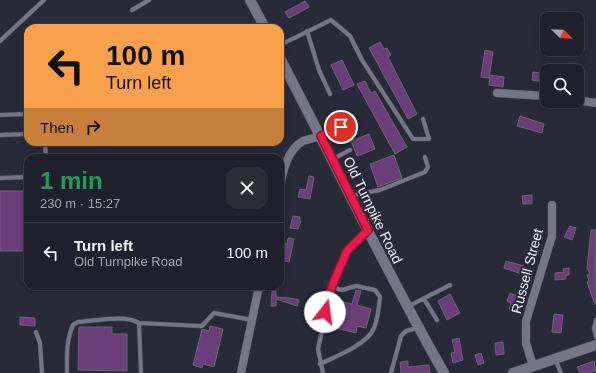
<!DOCTYPE html>
<meta charset="utf-8">
<style>
body{margin:0;font-family:Helvetica,sans-serif;background:#2c2d37;color:#f1f3f6;height:100vh;display:flex;flex-direction:column;font-size:15px;white-space:nowrap}
*{box-sizing:border-box;margin:0}
p{font-size:13px;color:#a1a3a9}
.icon{flex:none;width:22px;height:22px;fill:none;stroke:currentColor;stroke-width:2;stroke-linecap:round;stroke-linejoin:round}
.map{position:relative;flex:1;overflow:hidden}
.sheet{position:absolute;left:24px;top:154px;width:260px;height:136px;display:flex;flex-direction:column;background:#1f202b;border-radius:12px;box-shadow:0 2px 6px #0003,0 0 0 1px #3c3e47}
.sheet>*{flex:none}
.guide{position:absolute;left:24px;top:24px;width:260px;height:122px;border-radius:12px;box-shadow:0 2px 6px #0003,0 0 0 1px #3c3e47;background:#f9a04c;color:#111;overflow:hidden}
.needle{width:26px;rotate:113deg}
.tools{position:absolute;left:540px;top:12px;display:grid;gap:8px}
.tools a{display:grid;place-items:center;width:44px;height:44px;border-radius:8px;background:#1f202b;box-shadow:0 2px 6px #0003,0 0 0 1px #3c3e47;font-size:20px}
.pin{position:absolute;display:grid;place-items:center;width:34px;height:34px;color:#fff;margin:-17px;border:2px solid #fff;border-radius:50%;box-shadow:0 1px 4px #0007}
.me{position:absolute;width:44px;margin:-22px;rotate:15deg;stroke-linejoin:round;filter:drop-shadow(0 0 3px #0008)}
.turn{display:flex;align-items:center;gap:14px;height:84px;padding:0 16px;font-size:18px}
.turn .icon{width:52px;height:52px;stroke-width:2.5}
.turn b{display:block;font-size:28px;line-height:34px}
.then{display:flex;align-items:center;height:38px;padding:0 16px;background:#0003;gap:8px;font-size:15px}
.round{display:grid;place-items:center;flex:none;width:42px;height:42px;border-radius:12px;background:#2c2d37}
.overview{display:flex;align-items:center;justify-content:space-between;height:68px;padding:0 16px}
h1{font-size:24px;font-weight:800;line-height:30px;color:#1e9e55}
ul{padding:0;list-style:none}
li{display:flex;align-items:center;gap:12px;height:60px;padding:0 16px;border-top:1px solid #3c3e47}
li div{flex:1}
li b{display:block;font-size:15px}
li em{font-style:normal}
.map>svg:first-child{display:block}
</style>
<div class="map">
<svg width="596" height="373" viewBox="0 0 596 373">
<rect width="100%" height="100%" fill="#292a39"/>
<path fill="#6a3f79" stroke="#6e6372" d="M305 1 309 7 289 18 285 12Z
M380 42 384 49 387 48 391 55 388 57 417 114 408 119 369 48Z
M485 50 493 52 489 78 481 77Z
M342 60 354 85 343 90 331 65Z
M533 72 547 74 545 82 532 80Z
M490 75 504 77 503 87 489 85Z
M365 81 371 93 375 91 407 147 395 154 357 84Z
M353 114 357 123 354 124 355 128 346 132 341 118Z
M520 116 544 124 542 133 517 126Z
M369 134 375 149 357 156 351 141Z
M394 155 402 178 378 187 370 164Z
M309 176 314 177 310 199 298 197 300 189 306 190Z
M0 191H27V251H0Z
M532 195V204H523L522 196Z
M293 216 300 217V221H301L298 229 290 228Z
M570 226 576 228 572 240 564 237Z
M591 230H596L595 305 587 282 589 281 587 275 590 274 587 268Z
M288 238 294 239 289 262 280 260V253L283 243 287 244Z
M506 261 524 266 522 274 504 268Z
M569 268V275H566V279L555 280V273L564 272 563 269Z
M356 290 361 291 357 305 371 309 366 328 357 326 356 333 336 328 343 302 352 304Z
M272 291H276V297L290 298 299 300 297 306 276 299V306H271Z
M510 293 520 297 518 300 522 302 517 312 509 309 511 303 507 301Z
M450 294 460 313 447 320 438 301Z
M554 314 563 315 561 333 552 332Z
M20 317 35 318V326L20 325Z
M210 326 223 329 214 367 203 364 202 368 193 365 202 329 209 331Z
M79 327H112V334H127V371L78 370Z
M459 338 463 360 453 363 451 353 455 352 452 340Z
M503 342 504 354 496 355 495 343Z
M481 353 484 363 478 365 475 355Z
M408 361V367L429 365 430 373H401L400 362Z
M594 361 596 371 589 373H580L577 367Z"/>
<g fill="none" stroke-linecap="round" stroke-linejoin="round">
<defs>
<path id="service" d="M132 10 149 0
M307 31 319 70 330 94
M0 41 44 0
M280 45 331 20 350 36 362 60 413 139H429L423 119
M0 115 28 114
M0 135 28 134
M321 136 341 127
M45 142 46 158
M333 159 350 150
M0 178 28 177
M352 197 358 194 380 190 425 172 428 167 425 157
M424 299 437 320
M409 306 450 285
M596 320 594 328 596 337
M139 323 202 326 214 313 252 320
M36 332 40 343 42 373
M555 359 561 373
M320 364C335 357 368 344 374 328 378 319 379 307 380 297L375 290 356 286 342 290 331 287
M67 373C67 356 66 341 73 325L78 322C95 321 125 314 139 323L141 373
M323 373 318 349 332 286 347 251 368 230
M391 373 401 336 406 331 417 328"/>
<path id="minor" d="M497 93 547 96
M577 100 596 103
M280 187C283 171 287 150 303 141 308 139 315 138 321 136
M533 366 526 343V321L552 236V205
M241 373 259 286"/>
<path id="tertiary" d="M250 0 265 28
M280 58C335 163 385 270 444 373
M513 373 596 345"/>
</defs>
<use href="#service" stroke="#474854" stroke-width="5"/>
<use href="#minor" stroke="#474854" stroke-width="9"/>
<use href="#tertiary" stroke="#474854" stroke-width="11"/>
<use href="#service" stroke="#747688" stroke-width="4"/>
<use href="#minor" stroke="#747688" stroke-width="8"/>
<use href="#tertiary" stroke="#747688" stroke-width="10"/>
</g>
<g fill="none" stroke-linecap="round" stroke-linejoin="round">
<defs>
<path id="route" d="M325 312 332 286 347 251 368 230 321 136 341 127"/>
</defs>
<use href="#route" stroke="#92132f" stroke-width="10"/>
<use href="#route" stroke="#e11d48" stroke-width="7"/>
</g>
<g text-anchor="middle" dominant-baseline="central" stroke-width="4" stroke-linejoin="round" paint-order="stroke">
<g font-size="14" fill="#eff0fa" stroke="#292a39">
<text transform="translate(373 210) rotate(64)">Old Turnpike Road</text>
<text transform="translate(527 271) rotate(-75)">Russell Street</text>
</g>
</g>
</svg>
<div class="tools">
<a><svg class="needle" viewBox="-14 -14 28 28"><path d="M0-13l5 13h-10z" fill="#e53935"/><path d="M0 13l5-13h-10z" fill="#a1a3a9"/></svg></a>
<a><svg class="icon" aria-label="search" viewBox="0 0 24 24"><circle cx="10" cy="10" r="6"/><path d="M15 15l6 6"/></svg></a>
</div>
<div class="pin" style="left:341px;top:127px;background:#d93025"><svg class="icon" aria-label="arrive" viewBox="0 0 24 24"><path d="M6 21V4h12l-3 4 3 4H6"/></svg></div>
<svg class="me" style="left:325px;top:312px" viewBox="-20 -20 40 40"><circle r="19" fill="#fff"/><path d="M0-13L10 11 0 6-10 11z" fill="#e11d48"/></svg>
<div class="guide">
<div class="turn"><svg class="icon" aria-label="left" viewBox="0 0 24 24"><path d="M17 20v-9H6M10 6l-5 5 5 5"/></svg><div><b>100 m</b>Turn left</div></div>
<div class="then">Then<svg class="icon" aria-label="right" viewBox="0 0 24 24"><path d="M7 20v-9h11M14 6l5 5-5 5"/></svg></div>
</div>
<section class="sheet">
<div class="overview"><div><h1>1 min</h1><p>230 m · 15:27</p></div><a class="round"><svg class="icon" aria-label="close" viewBox="0 0 24 24"><path d="M6 6l12 12M18 6L6 18"/></svg></a></div>
<ul>
<li><svg class="icon" aria-label="left" viewBox="0 0 24 24"><path d="M17 20v-9H6M10 6l-5 5 5 5"/></svg><div><b>Turn left</b><p>Old Turnpike Road</p></div><em>100 m</em></li>
</ul>
</section>
</div>
